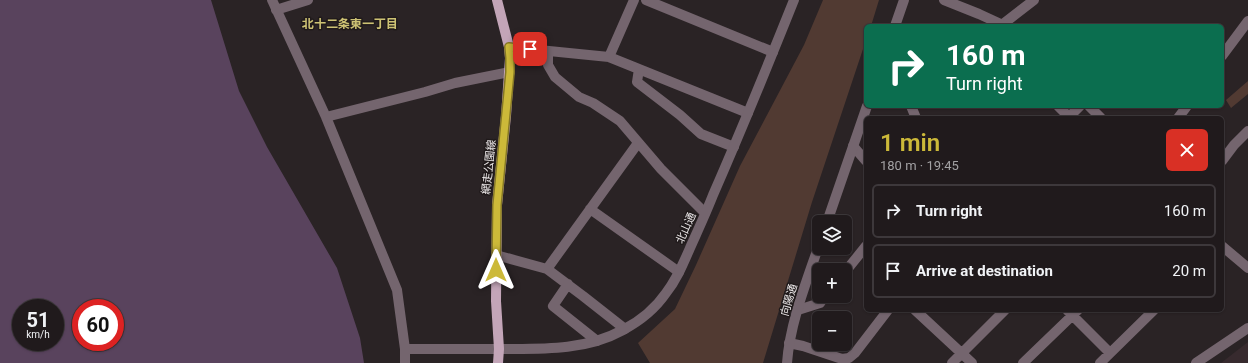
<!DOCTYPE html>
<meta charset="utf-8">
<style>
body{margin:0;font-family:Roboto,"Noto Sans JP",sans-serif;background:#2d2729;color:#f1f3f6;height:100vh;display:flex;flex-direction:column;font-size:15px;white-space:nowrap}
*{box-sizing:border-box;margin:0}
p{font-size:13px;color:#a2a1a3}
.icon{flex:none;width:22px;height:22px;fill:none;stroke:currentColor;stroke-width:2;stroke-linecap:round;stroke-linejoin:round}
.map{position:relative;flex:1;overflow:hidden}
.details{position:absolute;left:864px;top:116px;width:360px;height:196px;display:flex;flex-direction:column;background:#201a1c;border-radius:6px;box-shadow:0 1px 3px #0004,0 0 0 1px #3d383b}
.details>*{flex:none}
.banner{position:absolute;left:864px;top:24px;width:360px;height:84px;border-radius:6px;box-shadow:0 1px 3px #0004,0 0 0 1px #3d383b;background:#0b6e4f;color:#fff;overflow:hidden}
.controls{position:absolute;left:812px;top:215px;display:grid;gap:8px}
.controls a{display:grid;place-items:center;width:40px;height:40px;border-radius:6px;background:#201a1c;box-shadow:0 1px 3px #0004,0 0 0 1px #3d383b;font-size:20px}
.speed{position:absolute;left:12px;top:299px;display:flex;gap:8px;font-size:20px;font-weight:700;text-align:center}
.speed>*{display:grid;place-content:center;width:52px;height:52px;border-radius:50%;background:#201a1c;box-shadow:0 1px 3px #0004,0 0 0 1px #3d383b;line-height:1}
.speed small{font-size:10px;font-weight:400}
.speed .limit{border:6px solid #d22;background:#fff;color:#111}
.pin{position:absolute;display:grid;place-items:center;width:34px;height:34px;color:#fff;margin:-17px;border-radius:8px;box-shadow:0 2px 6px #0006}
.me{position:absolute;width:44px;margin:-22px;rotate:0deg;stroke-linejoin:round;filter:drop-shadow(0 0 3px #0008)}
.turn{display:flex;align-items:center;gap:14px;height:84px;padding:0 16px;font-size:18px}
.turn .icon{width:52px;height:52px;stroke-width:2.5}
.turn b{display:block;font-size:28px;line-height:34px}
.round{display:grid;place-items:center;flex:none;width:42px;height:42px;border-radius:6px;background:#2d2729}
.headline{display:flex;align-items:center;justify-content:space-between;height:68px;padding:0 16px}
h1{font-size:24px;font-weight:600;line-height:30px;color:#ccb939}
ul{padding:0;list-style:none}
li{display:flex;align-items:center;gap:12px;height:54px;margin:0 8px 6px;padding:0 8px;border:2px solid #3d383b;border-radius:6px}
li div{flex:1}
li b{display:block;font-size:15px}
li em{font-style:normal}
.map>svg:first-child{display:block}
</style>
<div class="map">
<svg width="1248" height="363" viewBox="0 0 1248 363">
<rect width="100%" height="100%" fill="#2a2325"/>
<path fill="#372a2e" d="M1248 342V363H1221Z"/>
<path fill="#513a32" d="M823 0H879L871 26H866V40L812 202 763 363H650L638 343 675 309 696 265 740 166 804 45Z
M1248 81V94L1231 108 1226 100Z"/>
<path fill="#59435d" fill-rule="evenodd" d="M0 0H211L239 91 267 147 337 268 360 338 364 363H0ZM21 308H55V342H21ZM81 308H115V342H81Z"/>
<g fill="none" stroke-linecap="round" stroke-linejoin="round">
<path stroke="#74656e" stroke-width="10" d="M272 0 326 117 397 290 405 349V363
M646 0 773 52
M276 10 308 0
M1003 24 1034 0
M509 47 609 57 748 113
M548 51V65L555 77 579 97 593 103 620 121 661 169 705 213
M1222 56 1248 21
M609 57 634 0
M639 69 637 82 680 115 701 134 734 147
M911 106 916 118
M1058 106 1069 117
M326 117 425 92 455 83 510 72
M1068 118 1080 106
M1178 118 1187 106
M853 146 866 161
M1222 161 1234 145 1248 131
M590 209 679 272
M496 255 547 269 583 296 625 329
M547 269 638 143
M845 272 866 246
M568 284 553 306 597 341
M798 310 820 303 825 296
M915 310 972 363
M1067 310 1110 353
M789 343 803 346 842 359 849 358 855 353 888 310
M405 349H499
M952 363 1005 310
M1023 363 1078 310
M1100 363 1154 310"/>
<path stroke="#74656e" stroke-width="10" d="M944 0 979 14 1005 26
M895 26 904 0
M1089 106 1101 118
M827 222 867 106
M1222 246 1248 268
M499 349C541 349 585 351 623 330 640 321 655 309 666 293 677 279 683 264 690 248 698 230 706 213 713 195 741 131 768 65 794 0
M787 363C790 323 806 283 819 245
M1196 363 1248 328"/>
<path stroke="#c3a5b8" stroke-width="10" d="M497 0 509 47 510 58 506 116 497 205 496 301 499 349 498 363"/>
</g>
<g fill="none" stroke-linecap="round" stroke-linejoin="round">
<defs>
<path id="route" d="M496 270 497 205 510 72V58L509 47 530 49"/>
</defs>
<use href="#route" stroke="#857825" stroke-width="10"/>
<use href="#route" stroke="#ccb939" stroke-width="7"/>
</g>
<g text-anchor="middle" dominant-baseline="central" stroke-width="3" stroke-linejoin="round" paint-order="stroke">
<g font-size="11" fill="#ede9ea" stroke="#201a1b">
<text transform="translate(489 167) rotate(-84)">網走公園線</text>
<text transform="translate(686 228) rotate(-66)">北山通</text>
<text transform="translate(789 300) rotate(-74)">向陽通</text>
</g>
<g font-size="12" font-weight="bold" fill="#cdc274" stroke="#201a1b">
<text x="350" y="24">北十二条東一丁目</text>
</g>
</g>
</svg>
<div class="controls">
<a><svg class="icon" aria-label="layers" viewBox="0 0 24 24"><path d="M12 4l9 5-9 5-9-5zM3 14l9 5 9-5"/></svg></a>
<a>+</a>
<a>−</a>
</div>
<div class="speed"><div>51<small>km/h</small></div><div class="limit">60</div></div>
<div class="pin" style="left:530px;top:49px;background:#d93025"><svg class="icon" aria-label="arrive" viewBox="0 0 24 24"><path d="M6 21V4h12l-3 4 3 4H6"/></svg></div>
<svg class="me" style="left:496px;top:270px" viewBox="-20 -20 40 40"><path d="M0-17L14 15 0 8-14 15z" fill="#ccb939" stroke="#fff" stroke-width="4"/></svg>
<div class="banner">
<div class="turn"><svg class="icon" aria-label="right" viewBox="0 0 24 24"><path d="M7 20v-9h11M14 6l5 5-5 5"/></svg><div><b>160 m</b>Turn right</div></div>
</div>
<section class="details">
<div class="headline"><div><h1>1 min</h1><p>180 m · 19:45</p></div><a class="round" style="background:#d93025;color:#fff"><svg class="icon" aria-label="close" viewBox="0 0 24 24"><path d="M6 6l12 12M18 6L6 18"/></svg></a></div>
<ul>
<li><svg class="icon" aria-label="right" viewBox="0 0 24 24"><path d="M7 20v-9h11M14 6l5 5-5 5"/></svg><div><b>Turn right</b></div><em>160 m</em></li>
<li><svg class="icon" aria-label="arrive" viewBox="0 0 24 24"><path d="M6 21V4h12l-3 4 3 4H6"/></svg><div><b>Arrive at destination</b></div><em>20 m</em></li>
</ul>
</section>
</div>
